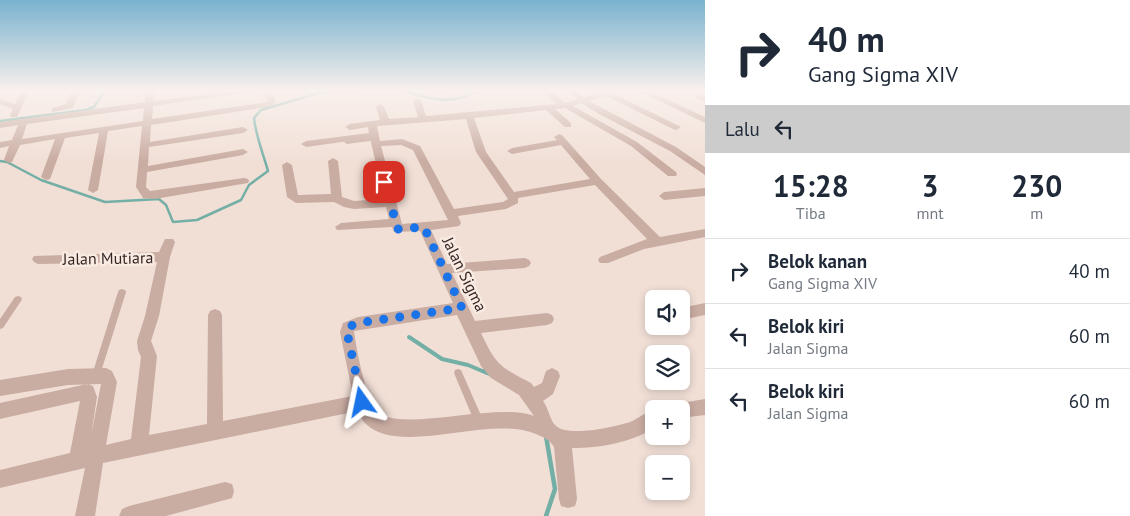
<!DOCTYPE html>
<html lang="id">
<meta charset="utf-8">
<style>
body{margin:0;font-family:"PT Sans",sans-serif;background:#f6f6f7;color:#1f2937;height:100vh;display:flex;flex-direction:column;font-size:19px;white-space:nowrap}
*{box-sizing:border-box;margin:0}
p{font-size:16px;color:#747a83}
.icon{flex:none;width:28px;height:28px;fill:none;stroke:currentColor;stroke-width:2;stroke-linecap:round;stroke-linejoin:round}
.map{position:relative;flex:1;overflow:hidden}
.details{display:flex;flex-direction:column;background:#fff;width:425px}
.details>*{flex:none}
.banner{background:#fff;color:#1f2937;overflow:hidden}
.buttons{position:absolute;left:645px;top:290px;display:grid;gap:10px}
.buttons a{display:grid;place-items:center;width:45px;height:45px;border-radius:8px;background:#fff;box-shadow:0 2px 8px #0003;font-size:25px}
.pin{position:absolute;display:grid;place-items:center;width:42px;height:42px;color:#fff;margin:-21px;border-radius:10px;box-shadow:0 2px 8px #0006}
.me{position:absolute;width:55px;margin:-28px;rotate:348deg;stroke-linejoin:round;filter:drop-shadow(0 0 4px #0008)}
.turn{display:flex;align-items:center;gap:18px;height:105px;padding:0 20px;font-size:22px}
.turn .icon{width:65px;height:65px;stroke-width:2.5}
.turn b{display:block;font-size:35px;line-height:42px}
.then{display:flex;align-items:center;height:48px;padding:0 20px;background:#0003;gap:10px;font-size:19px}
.eta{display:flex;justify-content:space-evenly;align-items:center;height:85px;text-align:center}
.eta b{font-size:30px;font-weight:700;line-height:35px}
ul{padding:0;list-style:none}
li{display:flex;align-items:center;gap:15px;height:65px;padding:0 20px;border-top:1px solid #e0e1e3}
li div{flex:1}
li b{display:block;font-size:19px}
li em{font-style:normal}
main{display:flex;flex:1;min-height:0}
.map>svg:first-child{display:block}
</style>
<main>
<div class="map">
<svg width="705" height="516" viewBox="0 0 705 516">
<rect width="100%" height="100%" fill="#f1dfd6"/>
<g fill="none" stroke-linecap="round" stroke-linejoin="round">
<path stroke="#74afa6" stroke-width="2.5" d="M400 90C427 98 453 107 478 90
M0 121 86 110 94 107 105 90
M0 161 7 162 41 180 105 202 159 199 166 205 173 222 197 220 241 200 249 185 268 171C263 153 256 137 254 118L261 110 322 92 368 90"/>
<path stroke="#74afa6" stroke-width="4" d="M409 337 442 359 468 365 487 373"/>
<path stroke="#74afa6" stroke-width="4.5" d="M484 371 490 374
M546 436 555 489 546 516"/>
<path fill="#c9aca2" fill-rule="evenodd" d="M375 137 378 139 377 140 347 144 344 142 347 140Z
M122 289 125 290 126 292 100 375 99 378 96 379 93 378 92 375 118 292 119 290Z
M18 296 21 297 22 299 21 301 3 328 0 329V319L15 297Z
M458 369 461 370 483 420 481 423 478 425 475 423 454 373 455 370Z"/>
<path fill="#c9aca2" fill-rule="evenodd" d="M22 90H30L17 117H11L10 115 13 109 0 104V99L15 104Z
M72 90H80L73 108 52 112V108L66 104Z
M146 90H154L153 101 236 90H256L252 92 153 106 152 119 267 102 264 90H272L276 102 273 106 151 125 150 142 243 127 248 130 243 133 149 147 148 166 243 149 248 152 243 155 147 172 146 187 150 191 244 178 248 179 249 181 248 183 155 199 143 198 136 187 142 126 108 131 98 190 93 193 88 190 99 133 65 138 50 179 46 180 41 177 55 139 20 145 12 162 9 163 4 160 9 146 0 148V142L12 140 18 125 0 128V122L145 102ZM144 108 143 121 22 139 27 124Z
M428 90H444L447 92 443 94Z
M542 90H551L565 103 577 99 566 90H575L584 97 610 90H622L614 94 681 127 676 130 673 129 606 96 589 101 676 147 705 167V175L670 151 599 114 581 103 573 106 637 142 676 172 677 174 676 176H668L631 146 565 108 555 109 571 123V127H565L546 110 474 118 486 152 514 192 590 179 561 145 512 154 507 151 512 148 557 140 554 137 559 134 562 135 601 179 660 237 705 229V237L644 249 608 263H600L598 260 600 257 647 239 595 185 518 198V203L506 209 458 216 461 223 459 226 431 230 447 264 525 258 529 260 531 263 529 266 525 268 452 273 475 321 547 313 552 315 554 319 552 323 547 325 481 333C496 365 500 367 531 383L534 387 542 383 546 371 552 368 558 371 560 376 553 394 543 401C548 407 550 420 555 425 566 438 615 427 630 422 639 418 646 412 654 409V428C630 443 599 448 572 448L577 499 575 506 568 508 561 506 559 499 554 447C550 440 543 437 536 434 489 414 401 457 366 424 362 421 360 415 358 411L103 463 95 516H75L85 468 0 488V470L70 453 80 401 0 419V403L87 384 93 386 97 397 91 436 101 384 68 385 0 396V380L68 369 106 368 112 371 117 382 106 445 131 439 141 357 138 350 137 341 145 316 157 262 38 264 34 262 32 259 34 256 159 252 165 239H173L175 242 170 257 159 316 151 341 157 356 149 435 207 424 208 315 210 311 215 309 220 311 222 315 223 421 353 396 340 332 343 323 358 317 453 303 420 231 394 232 392 227 337 230 335 227 341 223 389 219 386 207 354 209 344 207 334 202 296 203 287 197 282 165 287 162 292 165 298 195 331 194 328 161 333 158 338 161 342 197 354 201 384 199 370 138 306 147 301 144 306 141 369 133 368 127 350 130 345 127 350 124 380 120 376 107 380 104 384 107 389 119 418 117 413 100 417 98 421 100 426 116 556 104ZM466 119 476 152 508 199 503 202 454 209 420 146 402 139 380 141 377 126ZM401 145 413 150 448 220 402 224 381 146ZM457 315 481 366 491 378 519 395 534 416C497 401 398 434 377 411 366 401 356 347 354 331Z
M637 90H647L705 117V123Z
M696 94 705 96V102L696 98Z
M705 188V196L664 200 659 196 664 192Z
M705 303V315L681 320V308Z
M705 399V415L681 418V409H673L675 404Z
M225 482 232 484 234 491 232 498 225 500 166 516H119L122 509 129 506Z"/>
</g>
<linearGradient id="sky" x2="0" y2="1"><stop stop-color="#79b2ce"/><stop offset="0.56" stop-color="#f9f1ed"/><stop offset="1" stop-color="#f9f1ed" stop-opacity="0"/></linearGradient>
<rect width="705" height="162" fill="url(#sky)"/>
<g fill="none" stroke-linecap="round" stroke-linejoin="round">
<path stroke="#1a73e8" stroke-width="9" stroke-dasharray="0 16.2" d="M362 402 347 332 348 327 358 323 462 308 424 227 398 229 384 182"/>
</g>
<g text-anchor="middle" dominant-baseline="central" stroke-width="5" stroke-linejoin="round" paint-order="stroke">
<g font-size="16" fill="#342625" stroke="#f9eae2">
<text transform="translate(108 258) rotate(-1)">Jalan Mutiara</text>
<text transform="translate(465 274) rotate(64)">Jalan Sigma</text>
</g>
</g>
</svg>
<div class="buttons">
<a><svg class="icon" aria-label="sound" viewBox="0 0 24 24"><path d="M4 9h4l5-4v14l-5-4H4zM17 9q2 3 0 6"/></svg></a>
<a><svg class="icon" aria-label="layers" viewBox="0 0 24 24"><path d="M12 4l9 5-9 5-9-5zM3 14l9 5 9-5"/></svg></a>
<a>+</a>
<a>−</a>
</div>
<div class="pin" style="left:384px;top:182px;background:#d93025"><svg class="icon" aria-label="arrive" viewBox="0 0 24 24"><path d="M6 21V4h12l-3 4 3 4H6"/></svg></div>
<svg class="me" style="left:362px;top:402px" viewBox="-20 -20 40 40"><path d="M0-17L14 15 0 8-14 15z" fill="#1a73e8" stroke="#fff" stroke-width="4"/></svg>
</div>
<section class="details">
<div class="banner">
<div class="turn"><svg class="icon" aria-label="right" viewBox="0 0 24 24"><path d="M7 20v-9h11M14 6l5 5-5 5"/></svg><div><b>40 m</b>Gang Sigma XIV</div></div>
<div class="then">Lalu<svg class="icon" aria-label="left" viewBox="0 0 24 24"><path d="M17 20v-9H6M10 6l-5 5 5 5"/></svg></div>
</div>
<div class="eta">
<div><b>15:28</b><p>Tiba</p></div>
<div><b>3</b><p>mnt</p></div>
<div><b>230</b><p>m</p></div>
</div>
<ul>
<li><svg class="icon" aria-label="right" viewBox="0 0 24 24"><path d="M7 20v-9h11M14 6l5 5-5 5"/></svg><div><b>Belok kanan</b><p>Gang Sigma XIV</p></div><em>40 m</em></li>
<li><svg class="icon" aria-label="left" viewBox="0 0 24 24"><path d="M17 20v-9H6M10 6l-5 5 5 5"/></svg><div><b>Belok kiri</b><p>Jalan Sigma</p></div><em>60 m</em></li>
<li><svg class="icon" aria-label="left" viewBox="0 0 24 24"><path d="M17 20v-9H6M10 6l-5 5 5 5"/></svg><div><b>Belok kiri</b><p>Jalan Sigma</p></div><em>60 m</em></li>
</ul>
</section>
</main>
